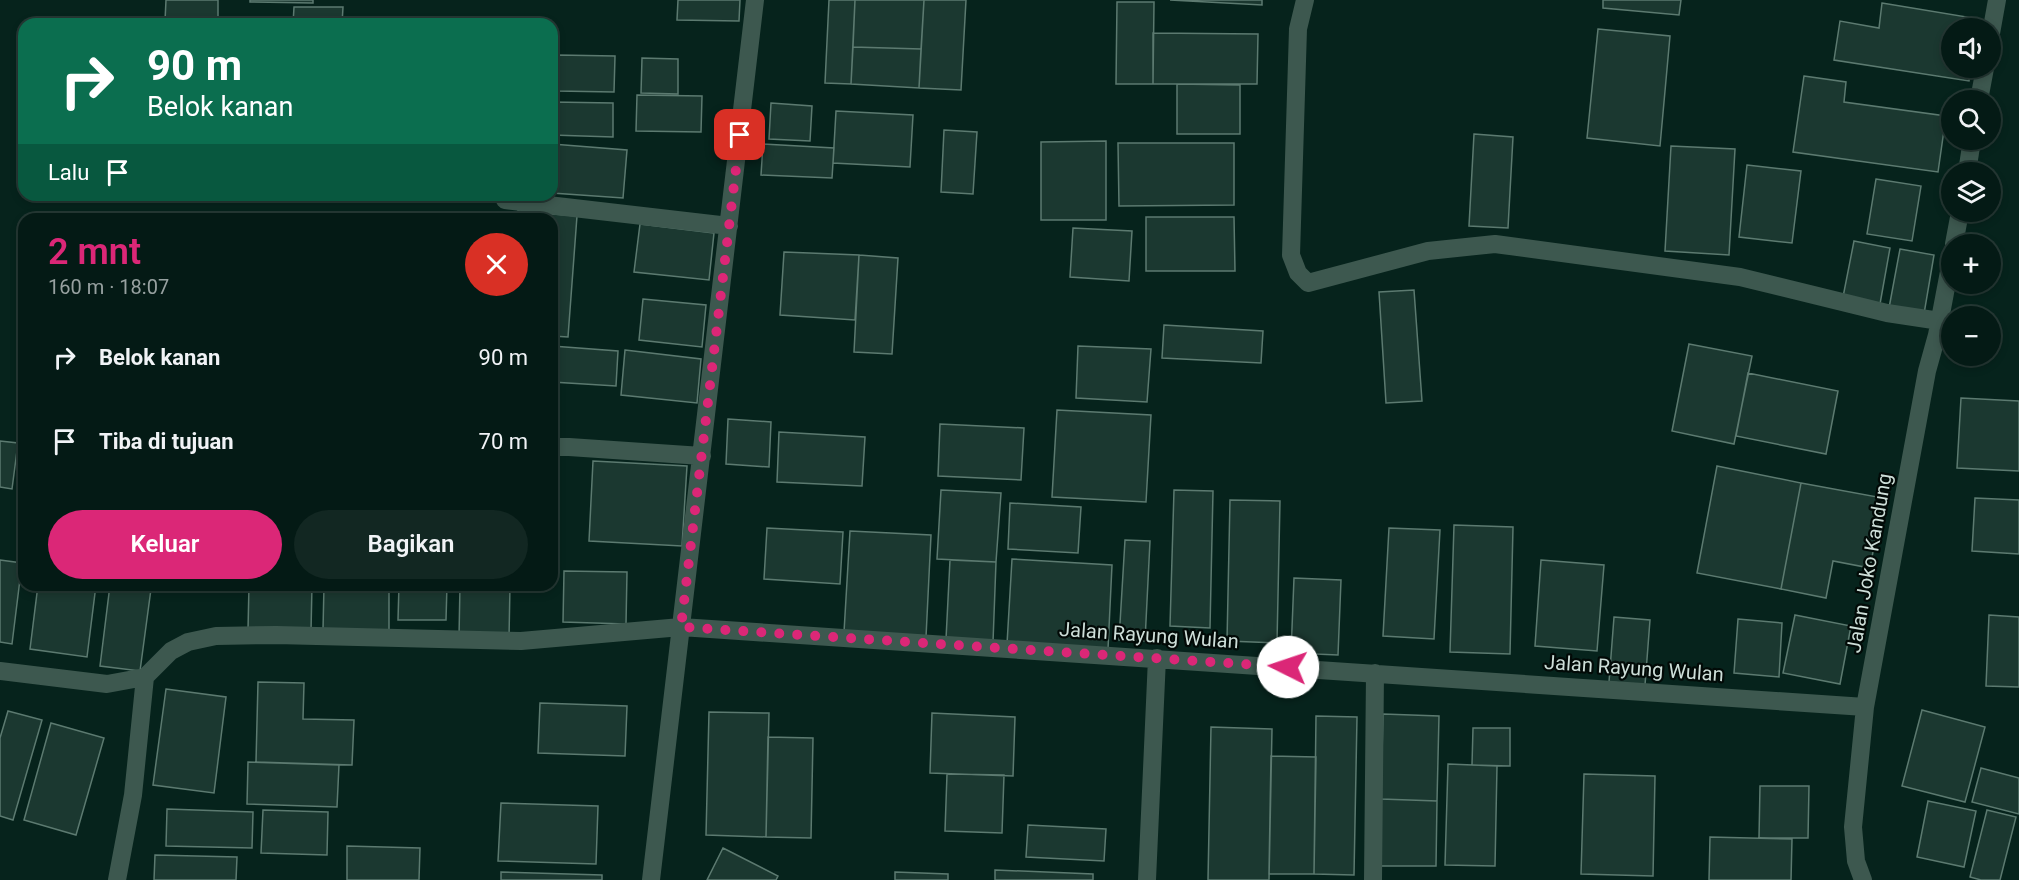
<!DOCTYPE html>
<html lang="id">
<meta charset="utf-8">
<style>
body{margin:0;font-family:Roboto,sans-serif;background:#122722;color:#f1f3f6;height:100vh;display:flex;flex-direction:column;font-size:22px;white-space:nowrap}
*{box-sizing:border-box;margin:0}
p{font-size:20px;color:#97a1a0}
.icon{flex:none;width:33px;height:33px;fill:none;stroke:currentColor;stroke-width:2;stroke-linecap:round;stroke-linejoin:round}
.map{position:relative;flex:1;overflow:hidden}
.panel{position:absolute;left:18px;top:213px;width:540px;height:378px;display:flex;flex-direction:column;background:#041a15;border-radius:18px;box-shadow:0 3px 9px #0003,0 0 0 2px #253834}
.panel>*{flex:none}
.banner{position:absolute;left:18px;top:18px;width:540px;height:183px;border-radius:18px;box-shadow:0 3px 9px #0003,0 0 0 2px #253834;background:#0b6e4f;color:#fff;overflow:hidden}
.tools{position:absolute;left:1941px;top:18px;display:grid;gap:12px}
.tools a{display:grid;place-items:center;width:60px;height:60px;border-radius:50%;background:#041a15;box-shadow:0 3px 9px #0003,0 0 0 2px #253834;font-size:30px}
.pin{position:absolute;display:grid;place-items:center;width:51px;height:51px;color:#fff;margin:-26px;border-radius:12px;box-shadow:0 3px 9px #0006}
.me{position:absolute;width:66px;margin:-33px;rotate:274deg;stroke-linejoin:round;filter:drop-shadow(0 0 4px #0008)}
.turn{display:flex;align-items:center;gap:21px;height:126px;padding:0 30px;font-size:27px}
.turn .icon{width:78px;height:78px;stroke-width:2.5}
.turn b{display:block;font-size:42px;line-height:51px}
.then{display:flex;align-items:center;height:57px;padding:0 30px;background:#0003;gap:12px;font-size:22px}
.round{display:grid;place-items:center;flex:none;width:63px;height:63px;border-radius:32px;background:#122722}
.head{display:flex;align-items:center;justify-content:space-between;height:102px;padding:0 30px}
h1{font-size:36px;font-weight:600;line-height:45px;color:#db2777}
.button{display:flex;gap:12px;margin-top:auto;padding:12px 30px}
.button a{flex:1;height:69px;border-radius:36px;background:#db2777;color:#fff;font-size:24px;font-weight:600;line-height:69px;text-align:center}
.button a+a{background:#122722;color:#f1f3f6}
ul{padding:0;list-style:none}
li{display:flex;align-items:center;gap:18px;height:84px;padding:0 30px}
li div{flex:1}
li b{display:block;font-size:22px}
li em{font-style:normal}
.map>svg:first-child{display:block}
</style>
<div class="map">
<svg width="2019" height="880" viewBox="0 0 2019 880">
<rect width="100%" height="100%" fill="#06231c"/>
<path fill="#1b3830" stroke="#5c7a70" stroke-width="1.5" d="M166 0H218V21H165Z
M250 0H313V3L250 2Z
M678 0H740L739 21 677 20Z
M829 0H855L851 84 825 83Z
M855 0H924L921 49 853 47Z
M924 0H966L961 90 919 88Z
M1170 0H1262V5Z
M1603 0H1681L1679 15 1603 8Z
M1117 2H1154L1153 84H1116Z
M1882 3 1979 19 1977 28H1952V68H1971L1969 81 1834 60 1840 21 1879 28Z
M294 7H343L342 24H293Z
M1598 29 1670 36 1660 146 1587 138Z
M1153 33 1258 34 1257 84H1153Z
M853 47 921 49 919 88 851 84Z
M557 55 615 56 614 92 557 91Z
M642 58 678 59V94L641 93Z
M1804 76 1846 82 1844 102 1946 116 1938 172 1793 152Z
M1177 84 1240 85V134H1177Z
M637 95 702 96 701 132 636 131Z
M552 102 613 103V137L552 135Z
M771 103 812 106 810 141 769 139Z
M836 111 913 115 910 167 833 163Z
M944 130 977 132 973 194 941 192Z
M1474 134 1513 137 1508 228 1469 226Z
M1106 141V220H1041V142Z
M1118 143H1234V205L1119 206Z
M552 144 627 150 623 198 552 193Z
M763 144 834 148 832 178 761 175Z
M1671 146 1735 149 1729 255 1665 251Z
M1747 165 1801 171 1792 243 1739 237Z
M1876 179 1921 186 1912 241 1867 234Z
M518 211 577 216 568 337 552 336V219H517Z
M396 215 483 217V219H396Z
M1146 217H1234L1235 271H1146Z
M640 224 714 233 709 280 634 272Z
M1073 228 1132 231 1129 281 1070 277Z
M1854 241 1890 248 1880 304 1843 297Z
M1900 249 1934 255 1924 314 1889 308Z
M784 252 859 255 855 320 780 315Z
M859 255 898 258 892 354 854 352Z
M1414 290 1422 401 1386 403 1379 292Z
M643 299 706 305 702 347 639 340Z
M1164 325 1263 331 1261 363 1162 358Z
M1689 344 1752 356 1734 444 1672 431Z
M552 346 618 351 616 386 552 382Z
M1078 346 1151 349 1147 402 1076 398Z
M625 350 701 359 697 403 621 395Z
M1748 373 1838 391 1826 454 1736 436Z
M1961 398 2019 401V471L1957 468Z
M1057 410 1151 415 1146 502 1052 497Z
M728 419 771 422 769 467 726 464Z
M940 424 1024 428 1021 480 938 476Z
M779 432 865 437 862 486 777 482Z
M0 441 18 443 12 489 0 487Z
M593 461 687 466 682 546 589 541Z
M1717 466 1801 483 1781 589 1697 573Z
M552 469H558L557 539H552Z
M1801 483 1883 498 1870 568 1833 561 1826 598 1781 589Z
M941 490 1001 493 996 562 937 559Z
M1174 490 1213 491 1210 628 1170 626Z
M1975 498 2019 500V554L1972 551Z
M1230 500 1280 501 1277 643 1227 641Z
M1010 503 1081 507 1078 553 1008 549Z
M1454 525 1513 527 1510 654 1450 652Z
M767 528 843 532 840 584 764 579Z
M1389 528 1440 530 1434 639 1383 636Z
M850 531 931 535 926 637 844 632Z
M1125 540 1150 541 1145 641 1119 640Z
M1012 559 1112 565 1108 649 1007 644Z
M0 560 22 563 12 644 0 642Z
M950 560 996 562 993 642 946 639Z
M1541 560 1604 565 1597 651 1535 646Z
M564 571 627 572 626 624 563 622Z
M1294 578 1341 580 1338 655 1291 653Z
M38 585H96L87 657 30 649Z
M110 585 151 589 140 671 100 666Z
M249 585H312L311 631 248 630Z
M324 585H389V631L323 630Z
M399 585H447L446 620H398Z
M460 585H510L509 638 459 637Z
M1795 615 1851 626 1840 684 1783 673Z
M1989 615 2019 617V687L1986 686Z
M1614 617 1650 620 1645 685 1609 682Z
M1738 619 1782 623 1779 677 1734 673Z
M258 682 304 683 303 719 354 720 352 765 256 762Z
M166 689 226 697 214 793 153 785Z
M540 703 627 706 625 756 538 753Z
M1922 710 1985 727 1965 802 1902 786Z
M8 711 42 720 13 820 0 816V738Z
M709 712 769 713 766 837 706 835Z
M932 713 1015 717 1013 776 930 773Z
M1383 714 1439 716 1437 801 1381 799Z
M1316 716 1357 717 1354 875 1314 874Z
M51 723 104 738 76 835 24 820Z
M1211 727 1272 729 1269 880H1208Z
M1473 728H1510V766L1472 765Z
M768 737 813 738 811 838 766 837Z
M1271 756 1316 757 1314 874H1269Z
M248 762 339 765 337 807 247 804Z
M1448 764 1497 766 1495 866 1445 865Z
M1981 768 2019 778V814L1972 802Z
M947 774 1004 775 1002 833 945 831Z
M1584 774 1655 776 1653 876 1581 874Z
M1760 786H1809L1808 838H1759Z
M1381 799 1437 801 1436 866H1380Z
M1928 801 1976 811 1964 867 1917 857Z
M501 803 598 806 596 864 498 861Z
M167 809 253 812 252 848 166 846Z
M263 810 328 812 327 855 261 853Z
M1987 810 2016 817 2000 880H1981L1970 877Z
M1028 825 1106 829 1104 861 1026 857Z
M1710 837 1792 839 1791 880H1709Z
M347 846 420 848 419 880H347Z
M723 848 778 876 776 880H707Z
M155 855 237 857 236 880H154Z
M995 870 1093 874V880H995Z
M501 872 602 875V880H501Z
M895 872 948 874V880H895Z"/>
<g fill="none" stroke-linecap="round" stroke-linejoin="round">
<path stroke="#3d584f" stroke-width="18" d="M1305 0 1298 29 1291 255 1298 273 1308 283 1428 251 1495 244 1740 277 1887 313 1940 321
M1990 39 1997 0
M1979 100 1985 68
M1967 172 1972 140
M505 200 729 226
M1954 244 1960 212
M552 447H569L702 456
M0 671 107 684 145 677 171 651 188 642 216 636 276 635 521 641 681 627 1865 707
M117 880 133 795 145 677
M651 880 755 0
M1147 880 1157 658
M1373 880 1375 673
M1863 880 1856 861 1853 827 1865 707 1927 371 1937 335 1952 256"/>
</g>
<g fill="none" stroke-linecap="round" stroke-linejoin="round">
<path stroke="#db2777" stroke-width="10" stroke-dasharray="0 18" d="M740 135 681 627 1288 667"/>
</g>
<g text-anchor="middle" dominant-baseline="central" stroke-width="4.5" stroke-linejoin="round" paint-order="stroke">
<g font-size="20" fill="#cdded8" stroke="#020a07">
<text transform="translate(1869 563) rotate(-80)">Jalan Joko Kandung</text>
<text transform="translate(1149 635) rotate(4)">Jalan Rayung Wulan</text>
<text transform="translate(1634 668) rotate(4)">Jalan Rayung Wulan</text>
</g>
</g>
</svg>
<div class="tools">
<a><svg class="icon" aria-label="sound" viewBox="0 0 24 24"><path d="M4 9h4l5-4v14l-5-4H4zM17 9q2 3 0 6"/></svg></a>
<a><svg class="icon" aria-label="search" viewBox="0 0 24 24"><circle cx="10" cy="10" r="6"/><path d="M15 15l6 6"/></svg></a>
<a><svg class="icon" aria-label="layers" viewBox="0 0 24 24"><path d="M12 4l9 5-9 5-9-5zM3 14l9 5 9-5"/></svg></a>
<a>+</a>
<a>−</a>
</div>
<div class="pin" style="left:740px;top:135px;background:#d93025"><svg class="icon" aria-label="arrive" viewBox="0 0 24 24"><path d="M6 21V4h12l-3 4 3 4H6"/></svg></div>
<svg class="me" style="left:1288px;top:667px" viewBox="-20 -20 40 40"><circle r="19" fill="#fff"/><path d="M0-13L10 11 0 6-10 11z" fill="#db2777"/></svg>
<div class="banner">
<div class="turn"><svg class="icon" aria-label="right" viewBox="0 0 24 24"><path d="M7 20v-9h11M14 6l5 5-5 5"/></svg><div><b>90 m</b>Belok kanan</div></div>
<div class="then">Lalu<svg class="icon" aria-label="arrive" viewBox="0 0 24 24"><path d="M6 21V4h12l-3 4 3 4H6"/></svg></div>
</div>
<section class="panel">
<div class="head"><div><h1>2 mnt</h1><p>160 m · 18:07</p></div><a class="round" style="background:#d93025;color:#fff"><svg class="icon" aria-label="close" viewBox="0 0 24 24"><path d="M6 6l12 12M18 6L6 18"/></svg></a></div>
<ul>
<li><svg class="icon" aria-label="right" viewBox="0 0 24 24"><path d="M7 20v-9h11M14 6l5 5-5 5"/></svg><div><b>Belok kanan</b></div><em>90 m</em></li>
<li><svg class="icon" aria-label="arrive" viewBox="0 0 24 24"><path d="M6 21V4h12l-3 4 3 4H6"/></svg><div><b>Tiba di tujuan</b></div><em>70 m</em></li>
</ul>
<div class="button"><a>Keluar</a><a>Bagikan</a></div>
</section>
</div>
